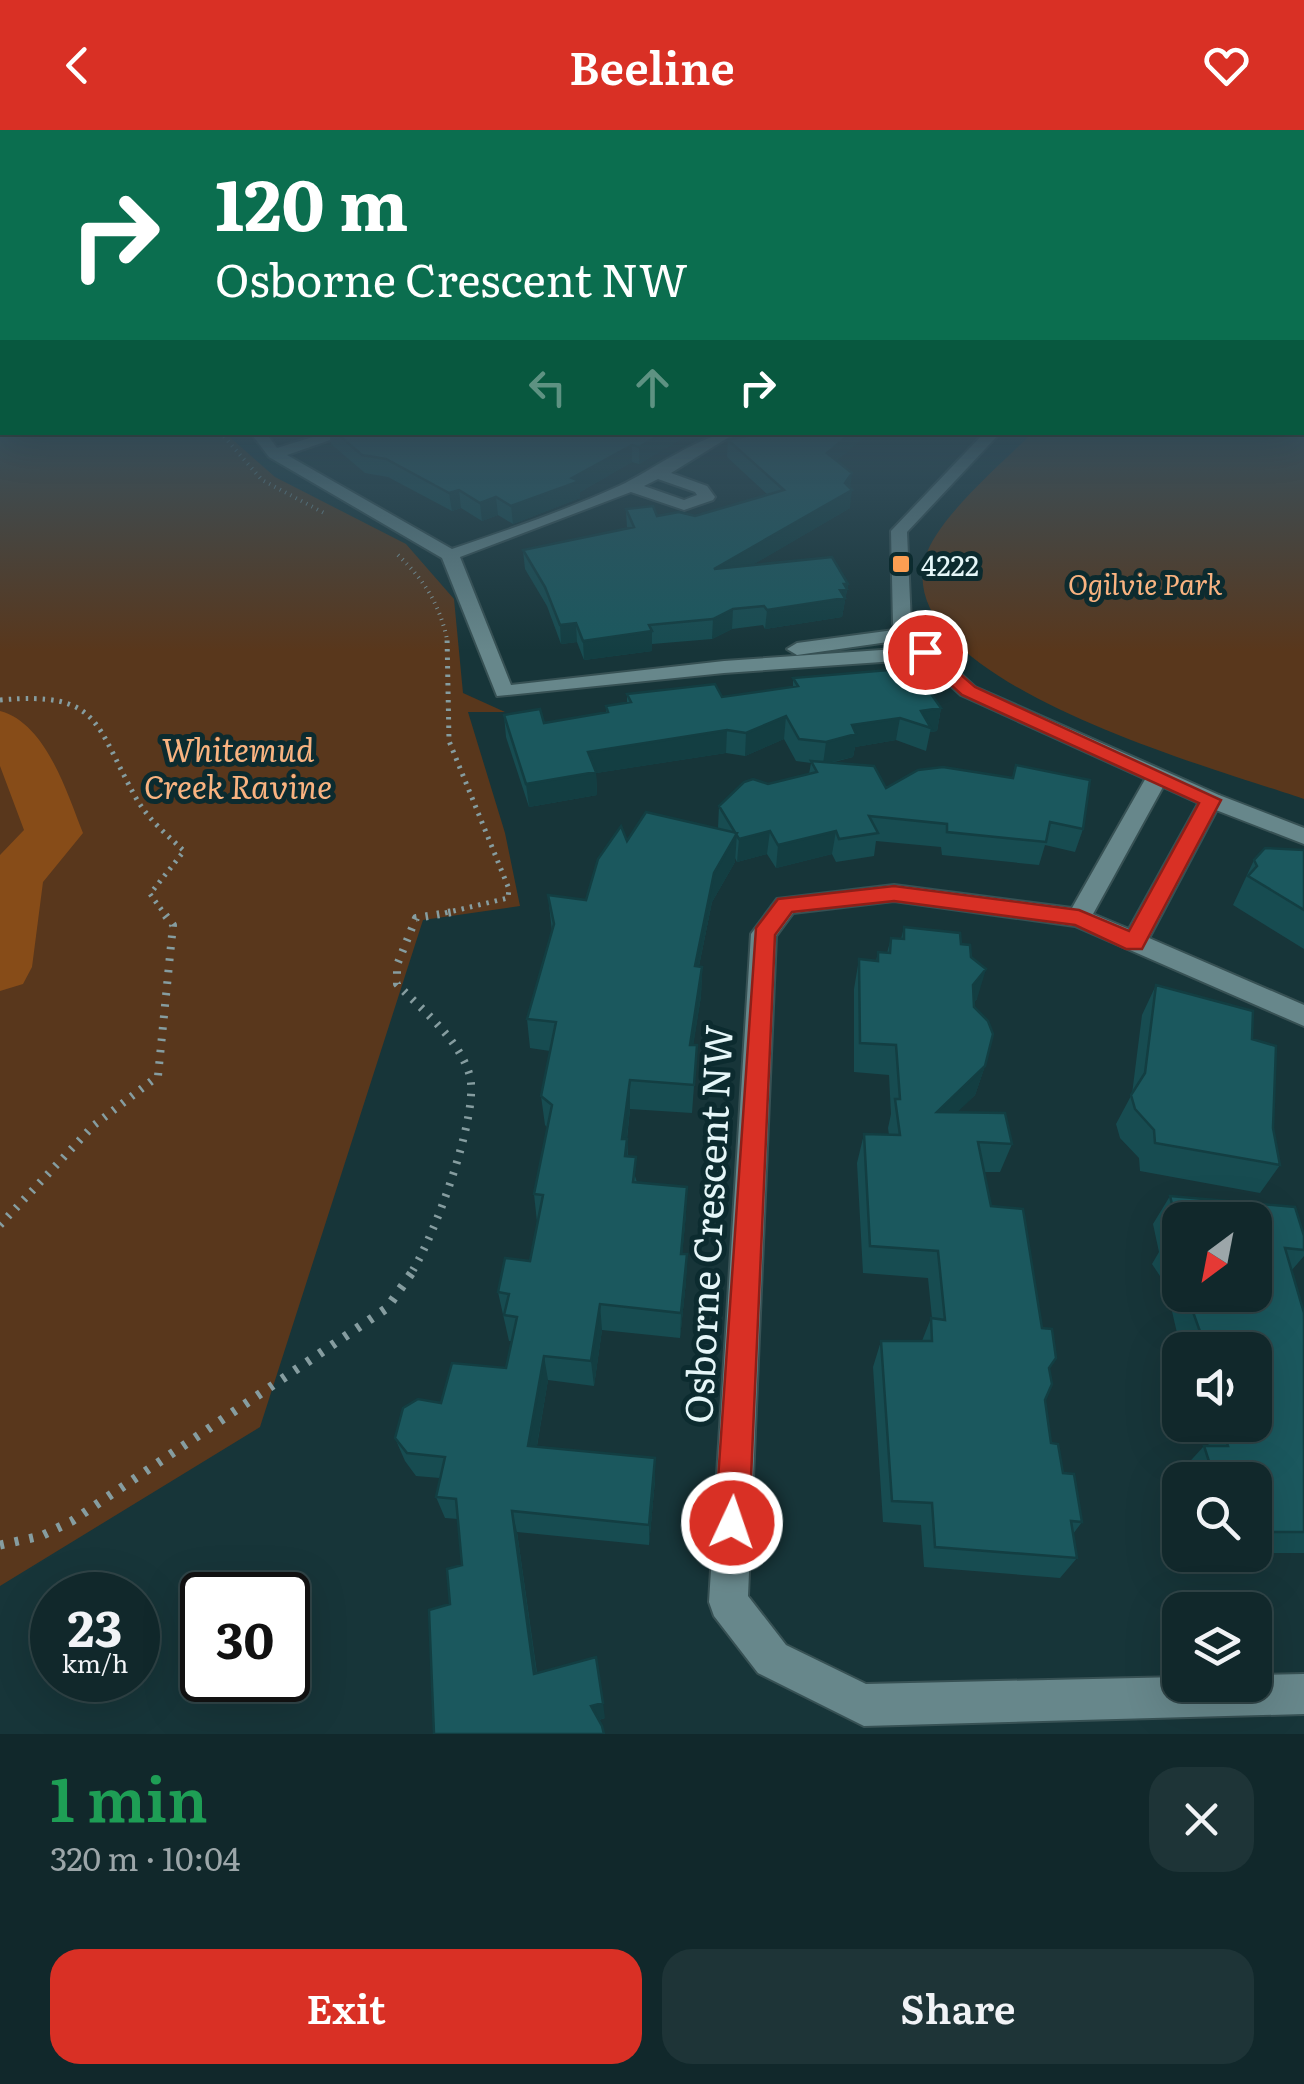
<!DOCTYPE html>
<meta charset="utf-8">
<style>
body{margin:0;font-family:Literata,serif;background:#1e3437;color:#f1f3f6;height:100vh;display:flex;flex-direction:column;font-size:38px;white-space:nowrap}
*{box-sizing:border-box;margin:0}
p{font-size:32px;color:#9ca6a9}
.icon{flex:none;width:55px;height:55px;fill:none;stroke:currentColor;stroke-width:2;stroke-linecap:round;stroke-linejoin:round}
.map{position:relative;height:1604px;overflow:hidden}
.sheet{display:flex;flex-direction:column;background:#11282b;flex:1}
.sheet>*{flex:none}
.guide{position:absolute;left:0px;top:0px;width:1305px;height:305px;box-shadow:0 10px 40px #0002,0 0 0 2px #304447;background:#0b6e4f;color:#fff;overflow:hidden}
.needle{width:65px;rotate:212deg}
.fabs{position:absolute;left:1162px;top:1072px;display:grid;gap:20px}
.fabs a{display:grid;place-items:center;width:110px;height:110px;border-radius:20px;background:#11282b;box-shadow:0 10px 40px #0002,0 0 0 2px #304447;font-size:50px}
.speed{position:absolute;left:30px;top:1442px;display:flex;gap:20px;font-size:50px;font-weight:700;text-align:center}
.speed>*{display:grid;place-content:center;width:130px;height:130px;border-radius:50%;background:#11282b;box-shadow:0 10px 40px #0002,0 0 0 2px #304447;line-height:1}
.speed small{font-size:25px;font-weight:400}
.speed .limit{border:5px solid #111;border-radius:15px;background:#fff;color:#111}
.pin{position:absolute;display:grid;place-items:center;width:85px;height:85px;color:#fff;margin:-42px;border:5px solid #fff;border-radius:50%;box-shadow:0 2px 10px #0007}
.me{position:absolute;width:110px;margin:-55px;rotate:3deg;stroke-linejoin:round;filter:drop-shadow(0 0 8px #0008)}
.turn{display:flex;align-items:center;gap:35px;height:210px;padding:0 50px;font-size:45px}
.turn .icon{width:130px;height:130px;stroke-width:2.5}
.turn b{display:block;font-size:70px;line-height:85px}
.lanes{display:flex;align-items:center;height:95px;padding:0 50px;background:#0003;justify-content:center;gap:50px;direction:ltr}
.lanes .off{opacity:.35}
.round{display:grid;place-items:center;flex:none;width:105px;height:105px;border-radius:30px;background:#1e3437}
.head{display:flex;align-items:center;justify-content:space-between;height:170px;padding:0 50px}
h1{font-size:60px;font-weight:600;line-height:75px;color:#1e9e55}
.primary-button{display:flex;gap:20px;margin-top:auto;padding:20px 50px}
.primary-button a{flex:1;height:115px;border-radius:30px;background:#d93025;color:#fff;font-size:40px;font-weight:600;line-height:115px;text-align:center}
.primary-button a+a{background:#1e3437;color:#f1f3f6}
header{display:flex;justify-content:space-between;align-items:center;height:130px;padding:0 50px;background:#d93025;color:#fff;font-size:45px;font-weight:600}
.map>svg:first-child{display:block}
</style>
<header><svg class="icon" aria-label="back" viewBox="0 0 24 24"><path d="M15 5l-7 7 7 7"/></svg>Beeline<svg class="icon" aria-label="heart" viewBox="0 0 24 24"><path d="M12 20l-8-8c-3-5 5-10 8-4 3-6 11-1 8 4z"/></svg></header>
<div class="map">
<svg width="1304" height="1604" viewBox="0 0 1304 1604">
<rect width="100%" height="100%" fill="#173539"/>
<path fill="#59371c" d="M0 297 2 302 225 303 275 347 406 414 454 469 463 563 505 582H468L505 703 520 776 423 790 260 1297 0 1456Z
M1304 300V669C1219 639 891 553 925 429 935 389 1003 333 1032 303Z"/>
<g fill="none" stroke-linecap="round" stroke-linejoin="round">
<path fill="#874c18" fill-rule="evenodd" d="M0 581C46 593 67 663 83 703L43 752 32 837 23 854 0 861V725L24 700 0 636Z"/>
<defs>
<path id="minor" d="M250 302H265L277 318 329 302H353L287 325 452 419C508 400 564 381 619 356 652 341 702 302 737 302L671 343 707 356 715 367 713 370 684 380 631 362 460 427 511 555 724 531 925 517 935 523 925 529 724 543 497 566 442 428 269 327ZM658 349 695 362 697 365 684 370 644 356Z
M909 498 918 504 916 508 797 525 787 519 797 513Z
M1158 639 1169 646 1093 784 1129 799 1203 665H1219L1222 670 1149 808 1304 875V896L1075 796 894 771 793 783 776 806 748 1466 786 1515 866 1554 1180 1547V1555H1255V1545L1304 1544V1584L864 1596 758 1543 714 1486 709 1472 751 804 777 769 894 755 1072 778 1147 646Z"/>
<path id="tertiary" d="M985 302H1001L907 402 911 494 922 509 975 557 1219 665 1304 698V714L1203 675 961 565 908 517 893 494 891 401Z"/>
</defs>
<use href="#minor" stroke="#375154" stroke-width="4"/>
<use href="#tertiary" stroke="#375154" stroke-width="4"/>
<path stroke="#869da0" stroke-width="4" stroke-dasharray="1 5" stroke-linecap="butt" d="M220 302 262 350 326 384
M398 425C424 450 439 473 447 509"/>
<path stroke="#869da0" stroke-width="5" stroke-dasharray="2.5 6" stroke-linecap="butt" d="M0 570C101 561 94 593 136 668 148 689 167 705 184 721L150 764 164 783
M445 783 508 768 509 759 449 611 447 506"/>
<path stroke="#869da0" stroke-width="8" stroke-dasharray="2.5 9" stroke-linecap="butt" d="M0 1095 93 996 158 946 173 795 162 781
M413 1140C434 1106 482 979 469 943 457 907 422 880 397 854V835L416 788 459 781"/>
<path stroke="#869da0" stroke-width="9" stroke-dasharray="4 11" stroke-linecap="butt" d="M0 1415 41 1406 72 1391 387 1178 415 1138"/>
<use href="#minor" fill="#67878b" fill-rule="evenodd"/>
<use href="#tertiary" fill="#67878b" fill-rule="evenodd"/>
</g>
<path fill="#174c51" fill-rule="evenodd" d="M329 302H693L639 334 632 332 580 362V368L513 394 498 385 482 391 461 378 452 381 388 347 365 343 331 314Z
M768 302H870L836 331 850 358V378L752 435 848 454 842 487 765 499 763 495 732 499 712 509 652 514V521L584 530 577 512 561 514 547 476 525 439 523 420 627 398 626 379 657 386H695L768 365 727 327 728 310Z
M793 548H894L941 578 937 601 930 602 926 621 896 610 855 617 853 627 830 633 886 658 1083 699 1075 722 1045 715 1039 735 942 725 941 717 876 711 874 726 836 732 832 724 776 738 767 724 737 732 735 728V732L712 772 699 836 702 837 701 866 693 915H697L692 983 630 979 627 1009 628 1026 637 1052 686 1084 682 1124H687L686 1151 680 1208 602 1200 594 1256 548 1250 537 1316 655 1328V1350L649 1415 517 1402 537 1543 605 1588 599 1590 602 1596 450 1474 462 1435 458 1389 445 1388 436 1367 440 1348 416 1346 405 1331 395 1308 441 1273 506 1238 512 1211H509L498 1162 530 1131 537 1092 534 1064 547 997 545 995 541 966 550 921 530 918 527 889 552 802 548 765 586 770 627 711 718 698 719 676 768 654 809 644 811 633 796 631 784 609 745 626 726 623 596 643 597 665 529 677 506 607 504 585 544 593 606 582V576L627 573V564L722 567 793 556Z
M1304 720V819L1233 775 1254 730Z
M904 797 961 814 977 869 974 872 985 936 975 965 957 982 1012 1014 1000 1042H984L991 1076 1042 1198 1049 1239 1045 1270 1051 1313 1082 1392 1073 1404 1077 1428 1060 1448 924 1437 921 1395 883 1392 873 1237 881 1211H922L931 1188H932L928 1148 863 1143 857 1033 864 1004 889 1005 888 998 891 984 889 945 854 942V859L859 829 876 831 878 822 887 823 891 808 901 809Z
M1156 855 1252 909 1280 1035 1260 1063 1140 1041 1139 1028 1120 1008 1116 994 1132 964 1142 885Z
M1170 1066 1304 1106V1126L1291 1141 1304 1183V1423H1255V1350H1186L1183 1339 1204 1316H1209L1202 1295H1255V1220H1180V1226L1174 1207 1177 1203 1166 1155 1152 1134 1159 1122 1153 1094ZM1180 1090 1255 1165H1180Z"/>
<path fill="#133e42" d="M664 302H693L639 334V317Z
M852 302H870L825 341 827 323Z
M632 315V332L580 362V368L513 394 511 376 572 348Z
M852 343 850 361 852 360 850 378 713 458 714 439 845 353Z
M459 360 461 378 452 381 449 363Z
M496 367 498 385 482 391 480 373Z
M844 454H848L842 487 765 499 767 480 840 460Z
M733 479 732 499 712 509 713 489Z
M576 493 577 512 561 514 560 495Z
M652 501V521L584 530 583 511Z
M941 578 937 601 930 602 931 598 921 581Z
M786 586 784 609 745 626 746 603Z
M900 588 896 610 855 617 853 627 823 634 826 612 852 595Z
M727 600 726 623 596 643 597 665 529 677 526 654 588 622Z
M770 701 767 724 737 732 739 709Z
M836 701 832 724 776 738 778 715Z
M737 703 735 732 712 772 693 865 695 836 714 743Z
M702 837 701 866 689 944 690 915Z
M986 839 977 869 964 885 973 855Z
M985 936 975 965 928 1011 937 982Z
M630 950V979L625 1024 627 1009 628 1037 625 1053 622 1009Z
M687 1057 686 1084 680 1150 681 1124Z
M687 1124 686 1151 680 1208 681 1183Z
M600 1174 602 1200 594 1256 591 1231Z
M544 1226 548 1250 533 1338 528 1316Z
M655 1328V1350L649 1415V1395Z
M512 1381 517 1402 539 1560 534 1544Z
M603 1573 605 1588 594 1591 591 1576Z"/>
<path fill="#1b585e" stroke="#133e42" stroke-width="2.5" d="M335 302H664L639 317 632 315 572 348 580 351 511 376 496 367 480 373 459 360 449 363 386 329 362 325Z
M768 302H852L827 323 852 343 845 353 852 360 714 439 832 427 848 454H844L847 459 840 460 845 468 767 480 764 476 733 479 713 489 649 495 652 501 583 511 576 493 560 495 545 457 523 420 634 397 626 379 653 376 657 386 679 382 695 386 784 360 728 310Z
M889 540 894 548 917 544 941 578 921 581 931 598 900 588 852 595 856 604 826 612 799 609 786 586 746 603 727 600 588 622 596 642 526 654 504 585 540 579 544 593 608 582 606 576 631 572 627 564 715 554 722 567 798 556 793 548Z
M811 631 874 636 886 658 918 640 943 637 1013 648 1016 635 1090 650 1083 699 1050 692 1046 712 947 702V694L869 686 878 703 839 709 836 701 778 715 770 701 739 709 719 676 744 652 753 649 768 654 817 642Z
M646 682 737 703 714 743 695 836 702 837 690 915H697L694 955 630 950 622 1009H627L625 1026 636 1027 633 1052 687 1057 681 1124H687L681 1183 600 1174 591 1231 544 1226 528 1316 655 1328 649 1395 512 1381 534 1544 596 1527 603 1573 591 1576 602 1596 604 1604H434L429 1480 450 1474 447 1439 462 1435 456 1369 436 1367 445 1327 407 1323 395 1308 403 1278 418 1269 441 1273 452 1233 506 1238 517 1187 504 1185 509 1164 498 1162 505 1128 530 1131 543 1065 534 1064 552 975 541 966 556 892 527 889 554 794 548 765 586 770 598 729 621 696 627 711Z
M1265 718 1304 720V780L1248 746 1257 736 1254 730Z
M904 797 960 803 961 814 970 815 971 827 986 839 973 855 974 877 988 891 993 904 985 936 937 982 1005 983 1012 1014 978 1012 991 1076 1023 1079 1042 1198 1052 1199 1056 1228 1049 1238 1052 1254 1045 1270 1051 1313 1058 1314 1063 1343 1074 1344 1082 1392 1071 1391 1077 1428 935 1417 932 1373 892 1371 881 1211H932L931 1188 945 1190 938 1121 870 1116 864 1004 900 1005 895 969H900L896 915 860 913 859 829 878 831V822L890 823 891 808 904 809Z
M1156 855 1253 881 1252 909 1276 916 1273 998 1280 1035 1155 1013 1154 1000 1135 979 1131 965 1145 943Z
M1170 1066 1295 1077 1304 1106V1120L1285 1118 1304 1183V1402H1255V1350H1215L1204 1316H1228L1224 1303H1234L1231 1295H1255V1220H1199L1202 1207 1193 1182H1197L1193 1165H1255V1090H1180V1122L1169 1107 1177 1094Z"/>
<linearGradient id="sky" x2="0" y2="1"><stop stop-color="#0d1d1f"/><stop offset="0.57" stop-color="#36515f"/><stop offset="1" stop-color="#36515f" stop-opacity="0"/></linearGradient>
<rect width="1304" height="521" fill="url(#sky)"/>
<path fill="#d93025" stroke="#8d1f18" stroke-width="2.5" d="M919 519H931L975 557 1221 670 1142 819H1126L1075 795 894 771 792 782 775 805 749 1393 744 1405 732 1410 720 1405 715 1393 756 798 778 769 894 756 1079 780 1129 801 1199 673 962 565 919 526Z"/>
<rect fill="#fc9e52" stroke="#0c2b2f" stroke-width="4" x="891" y="424" width="20" height="20" rx="5"/>
<g text-anchor="middle" dominant-baseline="central" stroke-width="10" stroke-linejoin="round" paint-order="stroke">
<g font-size="28" fill="#e5f6f8" stroke="#0c2b2f" text-anchor="start">
<text x="921" y="434">4222</text>
</g>
<g font-size="28" font-style="italic" fill="#f9b380" stroke="#0c2b2f">
<text x="1145" y="453">Ogilvie Park</text>
</g>
<g font-size="32" font-style="italic" fill="#f9b380" stroke="#0c2b2f">
<text x="238" y="618">Whitemud<tspan x="238" dy="37">Creek Ravine</tspan></text>
</g>
<g font-size="38" fill="#e5f6f8" stroke="#0c2b2f">
<text transform="translate(706 1094) rotate(-87)">Osborne Crescent NW</text>
</g>
</g>
</svg>
<div class="fabs">
<a><svg class="needle" viewBox="-14 -14 28 28"><path d="M0-13l5 13h-10z" fill="#e53935"/><path d="M0 13l5-13h-10z" fill="#9ca6a9"/></svg></a>
<a><svg class="icon" aria-label="sound" viewBox="0 0 24 24"><path d="M4 9h4l5-4v14l-5-4H4zM17 9q2 3 0 6"/></svg></a>
<a><svg class="icon" aria-label="search" viewBox="0 0 24 24"><circle cx="10" cy="10" r="6"/><path d="M15 15l6 6"/></svg></a>
<a><svg class="icon" aria-label="layers" viewBox="0 0 24 24"><path d="M12 4l9 5-9 5-9-5zM3 14l9 5 9-5"/></svg></a>
</div>
<div class="speed"><div>23<small>km/h</small></div><div class="limit">30</div></div>
<div class="pin" style="left:925px;top:522px;background:#d93025"><svg class="icon" aria-label="arrive" viewBox="0 0 24 24"><path d="M6 21V4h12l-3 4 3 4H6"/></svg></div>
<svg class="me" style="left:732px;top:1393px" viewBox="-20 -20 40 40"><circle r="17" fill="#d93025" stroke="#fff" stroke-width="3"/><path d="M0-11L8 9 0 5-8 9z" fill="#fff"/></svg>
<div class="guide">
<div class="turn"><svg class="icon" aria-label="right" viewBox="0 0 24 24"><path d="M7 20v-9h11M14 6l5 5-5 5"/></svg><div><b>120 m</b>Osborne Crescent NW</div></div>
<div class="lanes"><svg class="icon off" aria-label="left" viewBox="0 0 24 24"><path d="M17 20v-9H6M10 6l-5 5 5 5"/></svg><svg class="icon off" aria-label="ahead" viewBox="0 0 24 24"><path d="M12 20V5M6 11l6-6 6 6"/></svg><svg class="icon" aria-label="right" viewBox="0 0 24 24"><path d="M7 20v-9h11M14 6l5 5-5 5"/></svg></div>
</div>
</div>
<section class="sheet">
<div class="head"><div><h1>1 min</h1><p>320 m · 10:04</p></div><a class="round"><svg class="icon" aria-label="close" viewBox="0 0 24 24"><path d="M6 6l12 12M18 6L6 18"/></svg></a></div>
<div class="primary-button"><a>Exit</a><a>Share</a></div>
</section>
